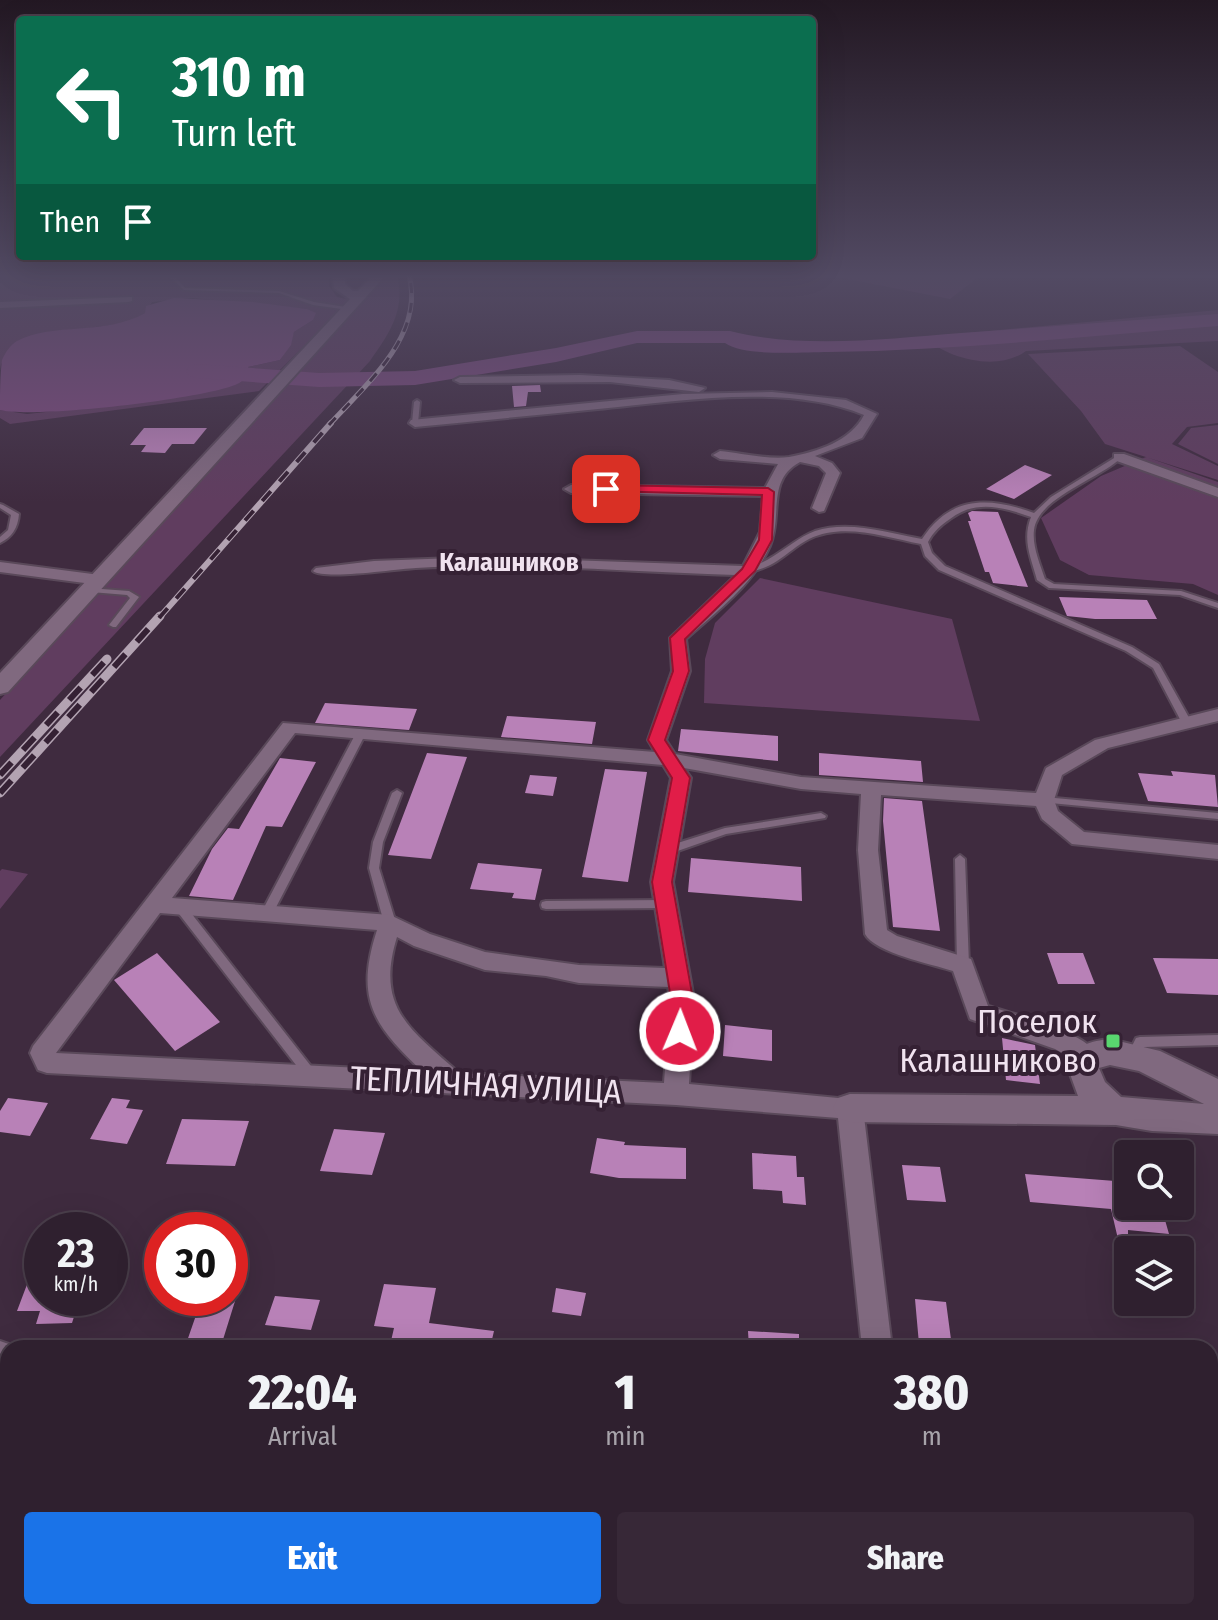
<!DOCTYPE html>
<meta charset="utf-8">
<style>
body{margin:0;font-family:"Fira Sans Condensed",sans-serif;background:#372837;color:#f1f3f6;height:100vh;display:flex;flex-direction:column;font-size:30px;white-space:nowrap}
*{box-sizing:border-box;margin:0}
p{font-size:26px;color:#a7a3aa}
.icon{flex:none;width:44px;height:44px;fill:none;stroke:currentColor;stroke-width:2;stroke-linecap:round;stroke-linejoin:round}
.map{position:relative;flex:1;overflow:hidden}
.side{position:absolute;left:0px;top:1340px;width:1218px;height:280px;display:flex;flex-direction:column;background:#2f202f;border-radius:24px 24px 0 0;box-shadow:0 8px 32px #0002,0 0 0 2px #4a3e4b}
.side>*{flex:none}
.banner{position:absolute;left:16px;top:16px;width:800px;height:244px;border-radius:8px;box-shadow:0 8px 32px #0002,0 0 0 2px #4a3e4b;background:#0b6e4f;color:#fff;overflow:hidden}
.controls{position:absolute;left:1114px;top:1140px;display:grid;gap:16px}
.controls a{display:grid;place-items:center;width:80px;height:80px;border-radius:8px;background:#2f202f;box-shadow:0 8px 32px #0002,0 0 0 2px #4a3e4b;font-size:40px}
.speed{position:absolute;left:24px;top:1212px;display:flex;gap:16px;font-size:40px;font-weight:700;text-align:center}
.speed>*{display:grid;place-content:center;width:104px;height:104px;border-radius:50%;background:#2f202f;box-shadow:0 8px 32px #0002,0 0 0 2px #4a3e4b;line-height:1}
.speed small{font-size:20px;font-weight:400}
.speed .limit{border:12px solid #d22;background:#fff;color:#111}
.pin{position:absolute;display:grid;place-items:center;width:68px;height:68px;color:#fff;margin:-34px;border-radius:16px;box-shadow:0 4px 12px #0006}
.me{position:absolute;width:88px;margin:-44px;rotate:1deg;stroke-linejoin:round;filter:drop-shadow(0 0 6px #0008)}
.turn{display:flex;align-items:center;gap:28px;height:168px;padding:0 24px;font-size:36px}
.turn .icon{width:104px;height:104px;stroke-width:2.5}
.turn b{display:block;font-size:56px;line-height:68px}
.then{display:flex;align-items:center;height:76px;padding:0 24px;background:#0003;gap:16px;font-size:30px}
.eta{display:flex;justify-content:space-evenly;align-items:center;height:136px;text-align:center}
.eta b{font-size:48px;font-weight:800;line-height:56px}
.cta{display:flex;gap:16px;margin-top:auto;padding:16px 24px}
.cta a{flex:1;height:92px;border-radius:8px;background:#1a73e8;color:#fff;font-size:32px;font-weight:800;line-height:92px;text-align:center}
.cta a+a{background:#372837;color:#f1f3f6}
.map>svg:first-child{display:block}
</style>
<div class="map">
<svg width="1218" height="1620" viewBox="0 0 1218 1620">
<rect width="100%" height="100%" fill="#3f2b3f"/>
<path fill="#603d5f" d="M0 275H329V286L337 297 350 300 259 391 10 424 0 418V410L27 414 158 400 248 367 280 360 290 345 294 332 313 320 307 309 192 298 152 302 145 313 127 323 35 335 1 364 0 371Z
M385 275H397C406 310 389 334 370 361L0 757V700Z
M827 275H981L950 299Z
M1218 310V341L1026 351C998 372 948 359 924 337Z
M1180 346 1218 372V423L1187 427 1172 444 1218 466V480L1105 444 1081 411 1028 354Z
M1218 425V464L1178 444 1191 428Z
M1146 457 1218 482V595L1193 584 1089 575 1060 560 1041 518 1101 476Z
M760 578 952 619 980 721 704 703 705 659 715 623Z
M2 869 28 874 0 909V871Z"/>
<path fill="#7d4a7d" d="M174 298 253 302 307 309 316 313 313 320 294 332 291 345 280 360 248 367 250 374C245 378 241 383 235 385 200 399 34 419 0 410 0 394 0 375 2 360 5 353 10 345 17 341 54 322 104 336 145 313L146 306Z"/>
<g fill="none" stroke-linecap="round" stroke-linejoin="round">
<path fill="#7d4a7d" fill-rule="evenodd" d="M1218 314V326C1088 336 958 350 828 352 802 352 745 357 725 343H637L556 362 415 385 319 387 197 378 189 376 186 371 189 366 197 364 319 373 415 371 556 348 637 331H730C802 349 886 339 961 333 1047 327 1132 320 1218 314Z"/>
</g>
<path fill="#b881b7" d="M540 385 541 392H528L526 406 514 407 512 386Z
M144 428H207L194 444H172L165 453 141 452 146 445H130Z
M1025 465 1052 475 1014 499 986 489Z
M972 511 998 512 1028 587 993 583 989 572H985L968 521H971L968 513Z
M1059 597 1147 600 1157 619H1095L1067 616Z
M325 703 417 709 409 730 315 723Z
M507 716 596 722 592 744 501 737Z
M681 729 778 736V761L678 751Z
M427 753 467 757 431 859 388 855Z
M819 753 921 761 923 782 819 775Z
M280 758 316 762 282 827 266 826 233 900 189 896 212 849 228 828 239 829Z
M605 769 647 772 628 882 582 877Z
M1171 771 1215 775 1218 807 1148 801 1138 773 1173 776Z
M530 775 557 777 553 796 525 793Z
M884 798 922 801 940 931 893 927 883 821Z
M691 858 801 867 802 901 688 892Z
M478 863 542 869 535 900 512 898 514 893 470 889Z
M157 953 220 1022 175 1051 114 980Z
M1047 953H1083L1095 984H1058Z
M1153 958 1218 959V995L1167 993Z
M725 1025 772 1030V1061L723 1056Z
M1002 1038 1035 1045 1040 1084 1006 1080Z
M8 1098 48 1103 30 1136 0 1132V1111Z
M112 1098 130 1100 126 1108 143 1110 127 1144 90 1139Z
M182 1119 249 1121 235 1166 166 1164Z
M334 1129 385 1133 372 1175 320 1171Z
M597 1138 625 1142 624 1145 686 1148V1179L619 1178 590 1173Z
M752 1153 796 1156 797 1177H804L806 1205 783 1203 782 1191 753 1189Z
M902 1165 940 1167 946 1202 907 1200Z
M1025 1174 1128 1182V1206H1161L1169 1234 1128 1230V1252H1121L1111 1209 1030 1202Z
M40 1250 42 1306 45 1298H80L72 1323 36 1324 40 1311H17Z
M384 1284 436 1288 429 1323 494 1331 490 1348H453L391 1341 394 1328 374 1326Z
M556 1288 586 1293 581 1316 552 1312Z
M275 1296 320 1300 311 1330 265 1325Z
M202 1298H236L221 1346 186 1344Z
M915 1299 946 1302 952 1347 919 1344Z
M748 1331 799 1334V1348H749Z"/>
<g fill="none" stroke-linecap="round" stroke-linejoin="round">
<defs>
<path id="service" d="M157 275 175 276 185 288 279 291 314 302 352 308 349 310 313 305 279 293 184 290 171 278Z
M417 400 420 402 418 423 415 425 412 423 414 402Z
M1119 455 1122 457C1100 479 1038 497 1034 530 1032 546 1040 564 1045 579L1054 584 1181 591 1218 603V608L1180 595 1049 588 1037 580C1031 558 1022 540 1031 517 1003 507 976 499 950 519 941 525 933 532 928 542L932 553 945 566 1132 647 1159 664 1192 723 1190 725H1184L1182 723 1153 668 1126 651 939 570 925 556 921 544C885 537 843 522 809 539 797 545 788 554 777 561 768 567 758 570 748 573L744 571C753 566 763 563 772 557 787 548 799 537 815 531 849 520 888 533 922 539 951 495 989 497 1034 513L1051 497Z
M0 504 3 505 19 514C18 528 12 537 0 543V537L8 530 11 515 0 508Z
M88 588 129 591 139 597 116 627H113L109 625 130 598 127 595 91 592 87 590Z
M361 730 366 733 272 915 270 918H262L260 915 356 733Z
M397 790 402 793 383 842 379 868 396 923 394 926H386L384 923 369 868 373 842 392 793Z
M1044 797 1218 813V819L1040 802 1039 800Z
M821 813 826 816 825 818 726 834 669 854 664 850 665 847 725 828Z
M960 855 965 859 969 965 967 968 963 969 959 968 957 965 955 859Z
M666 900 670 901 671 904 670 907 666 908 546 909 542 908 541 905 542 902 546 901Z
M180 903 184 904 314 1070 316 1074 314 1078 310 1079 306 1078 176 910 175 907 176 904Z
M1218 1035V1045L1144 1047 1137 1060 1133 1061 1129 1060 1127 1056 1136 1038 1140 1037Z"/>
<path id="minor" d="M132 297V301L128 302 0 308V302Z
M580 375 669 380 705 388 699 392 610 382 460 383 454 380 460 377Z
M772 392 846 400 877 414 862 438 815 456 832 463 840 473 824 511 819 512 812 508 826 473 819 466 800 462C766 480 783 516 770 546 753 585 717 611 686 639L690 671 666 740 675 754 801 777 1036 793 1046 768 1095 740 1218 709V721L1108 748 1062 775 1054 800 1058 811 1084 832 1218 845V859L1072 844 1042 819 1036 806 881 795 878 850 887 930 897 936 971 959 988 1006C1016 1015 1086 1031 1099 1057L1096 1064 1087 1067 1055 1049 970 1019 953 971C932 964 875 953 865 934L858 850 861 794 801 789 684 768 691 778 673 882 694 999 689 1084 859 1100 863 1108 892 1348H862L838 1118 676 1105 47 1073 38 1070 30 1053 33 1046 283 723 655 752 648 740 672 671 670 638 736 575C629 572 522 562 416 568 397 569 324 580 313 571L316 568 374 561 481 557 743 566 760 532 763 496 571 493 564 489 571 485 765 488 778 464 720 459 713 455 720 451C741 453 769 460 789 457 817 452 851 441 864 415 788 383 679 401 598 409 537 415 476 421 415 427L409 423 411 420 683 394ZM295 733 663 765 671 778 651 882 665 968 579 965 485 952 430 934 390 915 172 898ZM160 913 377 930C355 998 372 1024 422 1071L56 1053ZM397 937 414 946 485 970 546 976 579 983 668 987 670 999 664 1083 459 1073C410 1029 375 1008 397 937Z
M1114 454H1124L1218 488V497L1114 460Z
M0 562 100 575 108 580 100 585 0 572Z
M0 1341 20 1348H8V1372L0 1371Z
M1210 1437H1218V1469H1210Z
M890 1612H926L927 1620H891Z"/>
<path id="tertiary" d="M333 275H345V284L353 291H358L373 275H386L8 692 0 694V673L350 299 334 288Z
M1110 1039 1160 1051 1218 1079V1134L1152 1131 1116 1125 850 1122 838 1118 833 1108 838 1098 850 1094 1078 1096 1066 1063C1075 1045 1091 1041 1110 1039ZM1110 1065 1139 1071 1204 1104 1121 1097 1105 1082 1099 1068Z"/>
</defs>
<use href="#service" stroke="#5a495a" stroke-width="4"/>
<use href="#minor" stroke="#5a495a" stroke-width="4"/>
<use href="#tertiary" stroke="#5a495a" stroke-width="4"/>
<use href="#service" fill="#80697f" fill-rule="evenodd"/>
<use href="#minor" fill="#80697f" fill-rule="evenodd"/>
<use href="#tertiary" fill="#80697f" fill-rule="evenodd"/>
<defs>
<path id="rail-far2" d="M329 425C366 384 425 336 409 275"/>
<path id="rail-far1" d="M159 618 331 423"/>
<path id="rail" d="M0 775 107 659
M0 793 160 616"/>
</defs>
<use href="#rail-far2" stroke="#b3a3b2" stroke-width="5"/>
<use href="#rail-far1" stroke="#b3a3b2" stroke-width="6"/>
<use href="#rail" stroke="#b3a3b2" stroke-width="9"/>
<use href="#rail-far2" stroke="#352134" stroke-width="3" stroke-dasharray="10" stroke-linecap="butt"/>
<use href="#rail-far1" stroke="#352134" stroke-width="4" stroke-dasharray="13" stroke-linecap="butt"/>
<use href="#rail" stroke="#352134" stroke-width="6" stroke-dasharray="17" stroke-linecap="butt"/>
</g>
<linearGradient id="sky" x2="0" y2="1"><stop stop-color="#231823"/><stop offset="0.55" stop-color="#524a63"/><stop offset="1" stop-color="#524a63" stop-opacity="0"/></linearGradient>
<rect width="1218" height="502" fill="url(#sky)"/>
<path fill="#e11d48" stroke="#92132f" stroke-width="2" d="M606 485 768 488 774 492 772 540 755 571 685 639 689 671 665 740 690 778 672 882 693 999 691 1031 688 1037 680 1040 672 1037 669 1031 671 999 652 882 672 778 648 740 673 671 670 638 742 569 759 540 762 495 602 491V486Z"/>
<rect fill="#59d56f" stroke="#352134" stroke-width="3" x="1105" y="1033" width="16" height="16" rx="4"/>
<g text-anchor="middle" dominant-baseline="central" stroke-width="8" stroke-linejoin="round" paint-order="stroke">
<g font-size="26" font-weight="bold" fill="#f0e2ef" stroke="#352134">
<text x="509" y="562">Калашников</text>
</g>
<g font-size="34" fill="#f0e2ef" stroke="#352134" text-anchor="end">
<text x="1097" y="1021">Поселок<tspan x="1097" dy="39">Калашниково</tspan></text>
</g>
<g font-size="34" fill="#f0e2ef" stroke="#352134">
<text transform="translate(486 1085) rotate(3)">ТЕПЛИЧНАЯ УЛИЦА</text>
</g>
</g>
</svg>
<div class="controls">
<a><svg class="icon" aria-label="search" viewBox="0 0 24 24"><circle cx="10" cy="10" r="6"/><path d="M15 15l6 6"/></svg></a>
<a><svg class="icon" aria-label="layers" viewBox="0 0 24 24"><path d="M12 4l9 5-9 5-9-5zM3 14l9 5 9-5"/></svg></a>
</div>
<div class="speed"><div>23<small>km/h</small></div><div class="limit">30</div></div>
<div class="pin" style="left:606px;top:489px;background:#d93025"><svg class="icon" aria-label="arrive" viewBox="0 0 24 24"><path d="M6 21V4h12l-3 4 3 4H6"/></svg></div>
<svg class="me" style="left:680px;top:1031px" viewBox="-20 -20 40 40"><circle r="17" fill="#e11d48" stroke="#fff" stroke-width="3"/><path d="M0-11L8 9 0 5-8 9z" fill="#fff"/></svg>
<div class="banner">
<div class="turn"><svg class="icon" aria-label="left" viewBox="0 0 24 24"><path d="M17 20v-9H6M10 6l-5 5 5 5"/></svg><div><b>310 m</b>Turn left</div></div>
<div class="then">Then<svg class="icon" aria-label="arrive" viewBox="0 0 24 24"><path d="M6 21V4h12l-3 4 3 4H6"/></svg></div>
</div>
<section class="side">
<div class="eta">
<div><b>22:04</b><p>Arrival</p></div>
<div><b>1</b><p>min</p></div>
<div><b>380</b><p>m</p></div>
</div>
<div class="cta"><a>Exit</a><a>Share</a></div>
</section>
</div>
